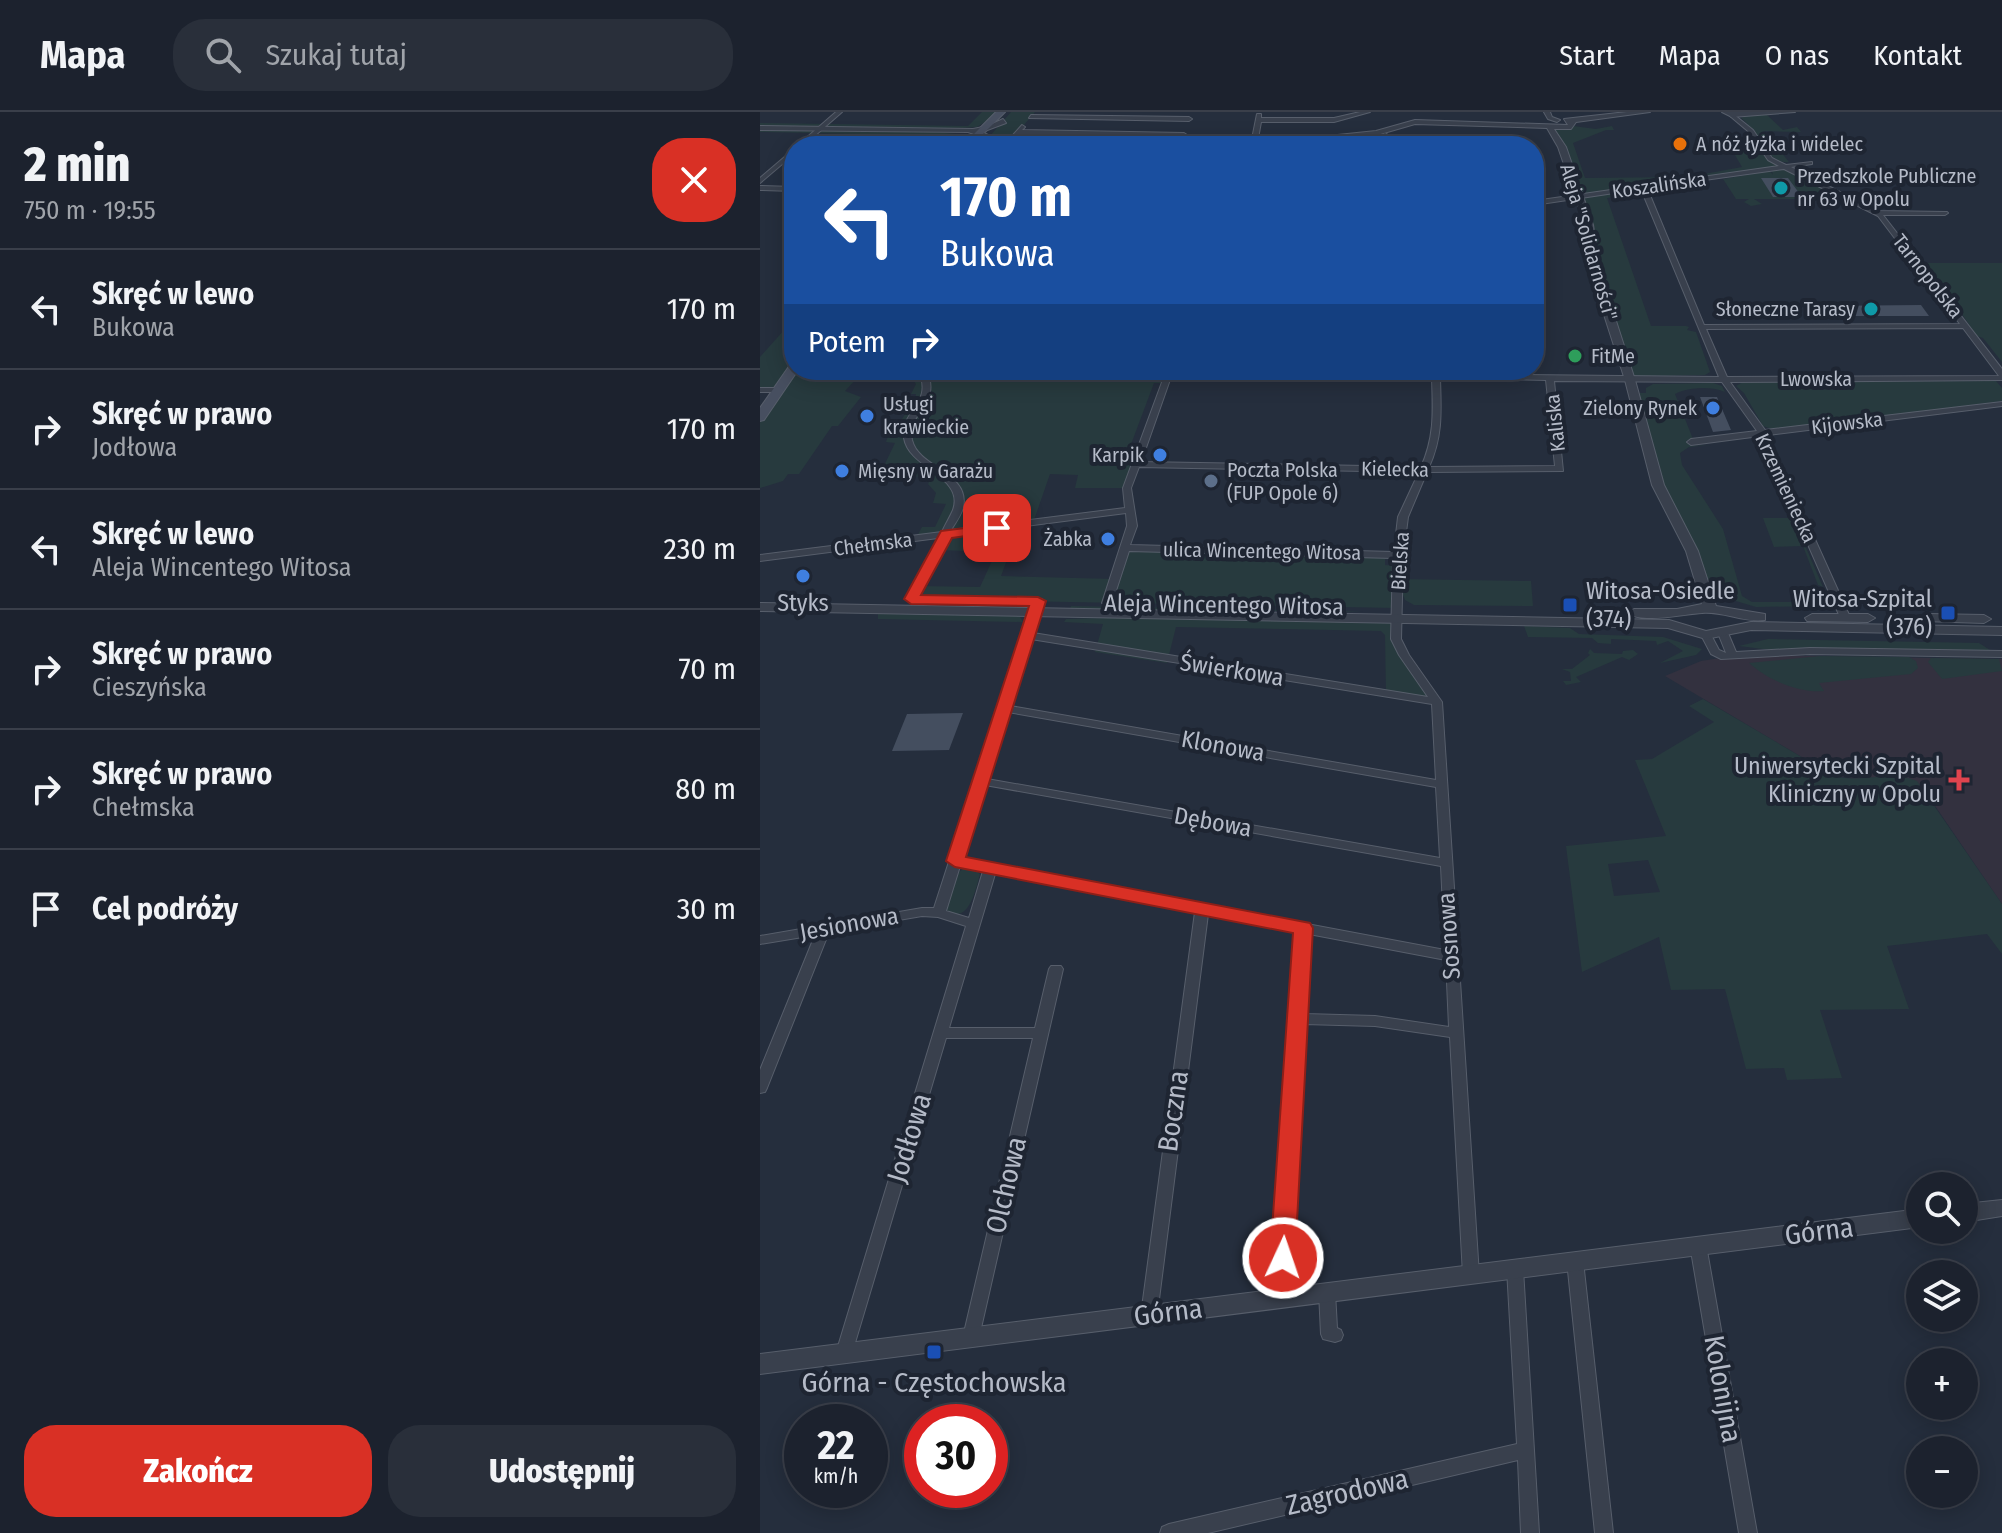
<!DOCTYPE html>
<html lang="pl">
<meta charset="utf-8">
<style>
body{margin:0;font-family:"Fira Sans Condensed",sans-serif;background:#292f3a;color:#f1f3f6;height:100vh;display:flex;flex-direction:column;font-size:30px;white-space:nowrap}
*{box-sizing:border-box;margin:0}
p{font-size:26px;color:#a0a4aa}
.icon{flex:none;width:44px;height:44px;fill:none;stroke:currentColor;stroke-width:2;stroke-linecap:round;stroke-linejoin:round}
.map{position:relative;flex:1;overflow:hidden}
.side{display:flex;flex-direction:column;background:#1c222e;width:760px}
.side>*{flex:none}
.hud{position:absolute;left:24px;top:24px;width:760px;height:244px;border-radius:32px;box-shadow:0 4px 20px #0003,0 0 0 2px #3a3f4a;background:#1a4fa0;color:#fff;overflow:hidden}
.buttons{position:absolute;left:1146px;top:1060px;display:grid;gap:16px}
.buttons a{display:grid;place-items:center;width:72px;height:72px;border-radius:50%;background:#1c222e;box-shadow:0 4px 20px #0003,0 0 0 2px #3a3f4a;font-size:40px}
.speed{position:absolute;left:24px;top:1292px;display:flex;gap:16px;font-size:40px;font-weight:700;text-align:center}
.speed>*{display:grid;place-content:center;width:104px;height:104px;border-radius:50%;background:#1c222e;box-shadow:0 4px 20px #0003,0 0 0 2px #3a3f4a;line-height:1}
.speed small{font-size:20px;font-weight:400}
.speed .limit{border:12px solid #d22;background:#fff;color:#111}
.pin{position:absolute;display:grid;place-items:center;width:68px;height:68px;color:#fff;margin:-34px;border-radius:16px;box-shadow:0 4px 12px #0006}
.me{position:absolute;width:88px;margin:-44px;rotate:3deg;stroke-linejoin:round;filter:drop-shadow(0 0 6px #0008)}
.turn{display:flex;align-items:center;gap:28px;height:168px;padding:0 24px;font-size:36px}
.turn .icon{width:104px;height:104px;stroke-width:2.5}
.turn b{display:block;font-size:56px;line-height:68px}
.then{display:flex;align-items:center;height:76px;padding:0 24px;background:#0003;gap:16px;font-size:30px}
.round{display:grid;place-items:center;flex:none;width:84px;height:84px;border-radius:32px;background:#292f3a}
.summary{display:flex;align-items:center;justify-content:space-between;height:136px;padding:0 24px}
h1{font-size:48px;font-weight:800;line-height:60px}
.action{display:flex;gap:16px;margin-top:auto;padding:16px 24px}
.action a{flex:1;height:92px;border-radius:32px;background:#d93025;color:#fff;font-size:32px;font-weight:800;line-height:92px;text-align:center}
.action a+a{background:#292f3a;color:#f1f3f6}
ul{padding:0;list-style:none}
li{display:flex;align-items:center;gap:24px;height:120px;padding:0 24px;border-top:2px solid #3a3f4a}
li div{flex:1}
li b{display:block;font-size:30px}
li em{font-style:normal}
header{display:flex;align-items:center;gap:48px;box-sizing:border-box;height:112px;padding:0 40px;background:#1c222e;border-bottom:2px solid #3a3f4a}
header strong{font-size:38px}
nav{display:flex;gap:44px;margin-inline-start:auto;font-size:28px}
.search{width:560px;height:72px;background:#292f3a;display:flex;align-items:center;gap:20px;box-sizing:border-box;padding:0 28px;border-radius:32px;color:#a0a4aa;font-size:30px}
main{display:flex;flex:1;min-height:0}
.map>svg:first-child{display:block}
</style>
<header>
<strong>Mapa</strong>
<div class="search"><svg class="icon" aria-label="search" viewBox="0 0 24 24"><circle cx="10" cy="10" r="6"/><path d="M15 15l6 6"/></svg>Szukaj tutaj</div>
<nav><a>Start</a><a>Mapa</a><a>O nas</a><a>Kontakt</a></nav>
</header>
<main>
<section class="side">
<div class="summary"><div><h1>2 min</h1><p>750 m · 19:55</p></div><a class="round" style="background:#d93025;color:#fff"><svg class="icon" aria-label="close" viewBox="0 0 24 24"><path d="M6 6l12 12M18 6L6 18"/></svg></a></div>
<ul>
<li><svg class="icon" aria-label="left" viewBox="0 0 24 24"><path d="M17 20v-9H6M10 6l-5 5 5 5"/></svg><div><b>Skręć w lewo</b><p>Bukowa</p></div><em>170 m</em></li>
<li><svg class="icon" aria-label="right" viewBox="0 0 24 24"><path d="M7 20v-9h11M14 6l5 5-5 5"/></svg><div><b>Skręć w prawo</b><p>Jodłowa</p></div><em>170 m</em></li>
<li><svg class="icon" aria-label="left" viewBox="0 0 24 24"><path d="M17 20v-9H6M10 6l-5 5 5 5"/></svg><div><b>Skręć w lewo</b><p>Aleja Wincentego Witosa</p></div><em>230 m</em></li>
<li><svg class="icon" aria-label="right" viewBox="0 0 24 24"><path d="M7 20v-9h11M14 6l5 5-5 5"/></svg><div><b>Skręć w prawo</b><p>Cieszyńska</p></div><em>70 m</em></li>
<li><svg class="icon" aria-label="right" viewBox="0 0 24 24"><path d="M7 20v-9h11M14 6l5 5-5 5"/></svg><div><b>Skręć w prawo</b><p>Chełmska</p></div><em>80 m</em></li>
<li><svg class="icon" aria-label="arrive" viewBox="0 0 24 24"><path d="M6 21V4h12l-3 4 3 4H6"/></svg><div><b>Cel podróży</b></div><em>30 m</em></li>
</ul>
<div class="action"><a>Zakończ</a><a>Udostępnij</a></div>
</section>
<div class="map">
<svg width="1242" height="1421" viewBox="0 0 1242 1421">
<rect width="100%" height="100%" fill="#252e3d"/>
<path fill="#33313f" d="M979 543 1242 547V792L1167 682 1131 664 1096 667 1072 663 905 564 941 549Z"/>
<path fill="#273a3e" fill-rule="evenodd" d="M222 0H241L217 15 164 19 207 23 208 27 202 34H191L199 24 0 20V11L208 14Z
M251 0H275L246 34H221Z
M990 3H1007L1023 18 1037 15 1041 20 1004 19 1029 50C1007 53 997 18 981 6Z
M813 14 836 17 852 14 854 18H846L813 31 825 66 928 65 982 55 965 26H995L1010 46 1085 84 1080 87H994L1002 92 991 94 984 90 989 87H976L963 67 1010 59 1013 63 1012 59 1017 57 882 75 885 81 847 86 891 214H926L929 215 927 218 936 220 950 260 945 263 891 264 870 268 832 147 819 85 790 16Z
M1166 151H1242V250L1223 226 1217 224 1182 173 1177 172 1163 158H1169Z
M34 207V258H198V260L287 262 289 258 322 259 321 262 383 264 385 260 409 261 405 271H394L364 351 375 352 367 376H315L318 363 290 362 273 411 260 413 241 464 354 467 365 436 638 443V447H625V453L638 454V467L771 469 773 494 654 493 645 488 638 470 637 496 151 487 158 474 220 475 236 440 178 438 186 423 156 426 162 415H175L186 392 173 391 176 381 168 372 171 365 130 364 126 370 112 364 111 360H121L135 331 126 330 128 324 123 318 127 312H139L155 286 156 282H151L156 272C145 256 122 260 104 259L85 279 101 285 78 314H72L39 362H28L23 369 0 376V305L17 278H0V245Z
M1236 269 1242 276V289L1015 318 1003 314 984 281 976 274 983 270Z
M953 271 962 274 965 280C952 274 929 275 915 282L933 327 926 329 931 334 951 333 929 335 920 341 922 353 963 417 982 484 992 490H1056L1057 494 996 495 949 481 936 434 903 373 879 281H886V276L893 272Z
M1003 406H1033L1063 475 1058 473 1043 434 1014 435Z
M311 494 580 499 603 500 310 497Z
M118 502 259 503 263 510 118 507Z
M347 502 637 507V527L677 590 626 582 625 523 621 519 416 515 407 551 335 540 343 512 304 510 306 507 345 506Z
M764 514 810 516 819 522 903 525 942 537 936 543 900 551 923 539 908 529 897 533 896 529 851 527V532L838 531 832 526 768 525Z
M1008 527 1219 531 1230 538H1011L979 534Z
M830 537 834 541 862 542 863 539 873 538 878 542 869 548 862 545 816 565 821 570 806 573 803 569H811L810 560 802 557H812L830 543 828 541Z
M1060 544 1149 545 1156 549 1158 556 1151 562 1059 571 1064 579C1038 581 1008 568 989 551Z
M1171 546 1239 547 1242 559 1182 567 1168 550Z
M943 587 1072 663C1100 673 1130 657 1157 669L1242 792V842L1227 822 1127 834 1149 897 1060 898 1082 966 1027 968 1024 956 986 957 965 877 911 878 899 825 822 860 806 734 906 724 875 648 892 647 954 610 929 594ZM888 748 900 780 854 784 848 752Z
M203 757H214L220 762C215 779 209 814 185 798L196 762Z"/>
<path fill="#444e5f" d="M1001 66H1028L1042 85H1013Z
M1161 193 1169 204H1063L1056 194Z
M940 285H957L971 318 953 320Z
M203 601 189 638 132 639 147 602Z"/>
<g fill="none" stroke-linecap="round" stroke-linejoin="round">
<defs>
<path id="minor" d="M76 0H82L43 34H37Z
M600 0H610L574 10H501L497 32 494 34 491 32 497 2H501V6H574Z
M784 0H790L792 5 800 8 797 10 788 7Z
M972 1 993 18 1012 46 1026 53 1052 50V52L1031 55 1117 99 1187 100 1188 101 1185 103H1123L1242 257V268L970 270 1005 318 1242 290V294L1008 323 1090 505 1085 508 1080 505 1000 324 931 333 927 330 931 327 997 319 962 270 794 269 803 359 667 360 648 405 643 443 641 527 649 543 682 590 719 1163 717 1168 711 1170 705 1168 703 1163 690 925 615 914 544 912 529 1176 532 1185 530 1190 524 1192 518 1190 513 1176 536 819 448 802 397 1203 395 1208 389 1210 383 1208 381 1203 435 800 235 762 189 916H275L289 857 291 854H301L303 857 219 1225 217 1230 211 1232 205 1230 203 1225 273 926H186L92 1241 90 1246 84 1249 78 1246 76 1241 206 814 178 805 162 804 69 820 7 976 5 980 0 981V958L55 823 0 832V824L162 796H174L274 487H282L283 489 273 521 668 585 639 543 631 527 633 446 369 439 352 491 347 494 342 491 367 414 366 401 188 424 156 487 151 490 146 487 178 426 0 449V443L182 420C185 413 190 405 193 398 205 364 149 357 144 326 139 299 175 292 158 258H166C183 292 146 300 152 328 159 357 211 360 203 396 201 403 195 412 191 418L365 396 363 376 405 262 285 260 281 258 672 262V258H680V262L959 265 881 77 774 93V89L1019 54 1008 48 989 20 970 4ZM1024 57 1118 104 1200 212 944 213 887 76ZM1203 216 1239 264 967 265 946 217ZM412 262 672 266C673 299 675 324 661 355L381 350ZM680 266 786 268 795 354 669 355C683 324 681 299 680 266ZM379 355 659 360 638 405 634 440 370 433 377 414 371 376ZM271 527 672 592 676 668 250 594ZM248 600 676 675 680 746 227 667ZM225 673 681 754 685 838 202 747ZM200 754 223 759 209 806 186 799ZM549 822 686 848 689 915 615 904 545 902Z
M271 3 429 5 432 7 429 9 269 6Z
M262 13 265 15 262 18 424 21 427 23 424 25 259 22 249 34H243Z
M625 21 628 23V34H622V23Z
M544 28 547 30 546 34H540Z
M34 37V42L0 71V66Z
M0 74 34 75V79L0 78Z
M0 276H18L22 278 18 280H0Z
M963 518 968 521 976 540 1050 536 1242 539V545L1050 542 961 547 951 542 941 523 942 521H950L959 538 966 541 958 521Z
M938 1126 944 1128 946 1133 997 1421H979L930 1133 932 1128Z
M815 1142 821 1144 823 1149 853 1421H835L807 1149 809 1144Z
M755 1150 761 1152 763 1157 779 1421H761L758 1348 448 1421H400L402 1415 409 1412 757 1332 747 1157 749 1152Z
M567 1173 573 1175 575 1180 577 1216 581 1218 583 1223 581 1228 575 1230 563 1227 561 1222 559 1180 561 1175Z"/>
<path id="tertiary" d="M867 0H890L816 10 811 17H794L806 35 833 113 839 156 875 268 904 373 938 439 956 494 1005 502V508C984 511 963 499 942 501 923 502 883 512 867 501L874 497H917L942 492 926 439 892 373 865 268 829 156 825 113 798 35 787 16 655 12 617 23 500 34H471L616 19 655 8 808 13 804 7Z
M962 0H1035L972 5Z
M243 7 246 11 222 20 228 23 225 34H217L220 24 208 20 0 18V14L213 17 228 14Z
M0 491 909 508 946 519 991 510 1242 515V523L991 518 946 527 908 516 0 499Z
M1052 502H1108L1115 506 1108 510 1047 509 1045 506Z
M1168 502 1224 503 1231 507 1224 511 1163 509 1161 506Z
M1242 1088V1104L1204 1110V1092Z
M1160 1097V1115L0 1262V1242Z"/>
<path id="secondary" d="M236 0H245L211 34H202Z
M34 252V258H38L4 308 0 309V296L30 253Z"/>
</defs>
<use href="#minor" stroke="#575e6b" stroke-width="2"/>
<use href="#tertiary" stroke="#575e6b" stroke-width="2"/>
<use href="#secondary" stroke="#575e6b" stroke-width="2"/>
<use href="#minor" fill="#39404d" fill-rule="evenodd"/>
<use href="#tertiary" fill="#39404d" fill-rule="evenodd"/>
<use href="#secondary" fill="#474f60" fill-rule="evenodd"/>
</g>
<path fill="#d93025" stroke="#8d1f18" stroke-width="2" d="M237 412 242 413V419L192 426 161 483 278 485 286 489 206 745 550 811 553 816 535 1146 531 1154 523 1157 514 1154 510 1146 533 821 195 755 186 749 269 494 151 492 144 487 181 419Z"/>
<circle fill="#e8710a" stroke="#1e2532" stroke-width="3" cx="920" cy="32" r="8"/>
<g fill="#0f9aa8" stroke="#1e2532" stroke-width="3">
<circle cx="1021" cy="76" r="8"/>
<circle cx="1111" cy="197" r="8"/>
</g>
<circle fill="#2e9e5b" stroke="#1e2532" stroke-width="3" cx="815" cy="244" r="8"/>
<g fill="#3f7fe0" stroke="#1e2532" stroke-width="3">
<circle cx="953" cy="296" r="8"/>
<circle cx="107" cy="304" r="8"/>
<circle cx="400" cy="343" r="8"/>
<circle cx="82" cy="359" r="8"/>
<circle cx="348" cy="427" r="8"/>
<circle cx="43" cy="464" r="8"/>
</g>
<circle fill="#5c6f8a" stroke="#1e2532" stroke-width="3" cx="451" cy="369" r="8"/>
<g fill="#1a4fb4" stroke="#1e2532" stroke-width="3">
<rect x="802" y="485" width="16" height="16" rx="4"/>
<rect x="1180" y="493" width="16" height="16" rx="4"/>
<rect x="166" y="1232" width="16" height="16" rx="4"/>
</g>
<path fill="#e0444e" stroke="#1e2532" stroke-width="3" d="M1195 656h8v8h8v8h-8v8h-8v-8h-8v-8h8z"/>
<g text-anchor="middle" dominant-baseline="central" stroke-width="8" stroke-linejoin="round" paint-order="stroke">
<g font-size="20" fill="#b5bbc8" stroke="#1e2532" text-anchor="start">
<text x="936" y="32">A nóż łyżka i widelec</text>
<text x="1037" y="64">Przedszkole Publiczne<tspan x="1037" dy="23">nr 63 w Opolu</tspan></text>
<text x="1095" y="197" text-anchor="end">Słoneczne Tarasy</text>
<text x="831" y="244">FitMe</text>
<text x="123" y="292">Usługi<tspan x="123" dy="23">krawieckie</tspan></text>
<text x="937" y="296" text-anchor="end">Zielony Rynek</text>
<text x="384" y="343" text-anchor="end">Karpik</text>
<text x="467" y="358">Poczta Polska<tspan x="467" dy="23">(FUP Opole 6)</tspan></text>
<text x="98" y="359">Mięsny w Garażu</text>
<text x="332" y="427" text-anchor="end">Żabka</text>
</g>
<g font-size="20" fill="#b5bbc8" stroke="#1e2532">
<text transform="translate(899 73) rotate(-8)">Koszalińska</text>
<text transform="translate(829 130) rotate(74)">Aleja "Solidarności"</text>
<text transform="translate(1168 164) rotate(52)">Tarnopolska</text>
<text x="1056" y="267">Lwowska</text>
<text transform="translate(795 311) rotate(-96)">Kaliska</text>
<text transform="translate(1087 311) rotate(-7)">Kijowska</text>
<text transform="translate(635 357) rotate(1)">Kielecka</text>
<text transform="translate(1026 376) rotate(65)">Krzemieniecka</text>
<text transform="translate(113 432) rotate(-7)">Chełmska</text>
<text transform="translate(502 439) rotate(1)">ulica Wincentego Witosa</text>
<text transform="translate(640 449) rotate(-86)">Bielska</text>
</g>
<g font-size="24" fill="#b5bbc8" stroke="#1e2532" text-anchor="end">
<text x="826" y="479" text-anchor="start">Witosa-Osiedle<tspan x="826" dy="28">(374)</tspan></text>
<text x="1172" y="487">Witosa-Szpital<tspan x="1172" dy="28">(376)</tspan></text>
<text x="43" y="491" text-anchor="middle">Styks</text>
<text x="1181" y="654">Uniwersytecki Szpital<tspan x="1181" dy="28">Kliniczny w Opolu</tspan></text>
</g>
<g font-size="24" fill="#b5bbc8" stroke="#1e2532">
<text transform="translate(464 493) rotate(1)">Aleja Wincentego Witosa</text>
<text transform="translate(472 558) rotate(9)">Świerkowa</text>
<text transform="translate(463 634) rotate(10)">Klonowa</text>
<text transform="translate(453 710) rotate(10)">Dębowa</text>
<text transform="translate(89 812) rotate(-10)">Jesionowa</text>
<text transform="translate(689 824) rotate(-94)">Sosnowa</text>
</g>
<g font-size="28" fill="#b5bbc8" stroke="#1e2532">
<text transform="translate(413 999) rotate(-82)">Boczna</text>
<text transform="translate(149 1026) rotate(-73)">Jodłowa</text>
<text transform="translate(246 1073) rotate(-77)">Olchowa</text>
<text transform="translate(1059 1119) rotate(-7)">Górna</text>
<text transform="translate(408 1200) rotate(-7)">Górna</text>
<text transform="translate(963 1277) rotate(80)">Kolonijna</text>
<text transform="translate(587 1380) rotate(-13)">Zagrodowa</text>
</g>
<g font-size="28" fill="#b5bbc8" stroke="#1e2532">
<text x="174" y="1270">Górna - Częstochowska</text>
</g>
</g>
</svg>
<div class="buttons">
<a><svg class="icon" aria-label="search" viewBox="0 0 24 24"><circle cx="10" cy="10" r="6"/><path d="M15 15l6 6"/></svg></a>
<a><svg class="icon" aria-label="layers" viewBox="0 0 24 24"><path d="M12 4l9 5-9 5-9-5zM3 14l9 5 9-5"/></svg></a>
<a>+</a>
<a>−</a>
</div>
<div class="speed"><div>22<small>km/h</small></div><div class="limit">30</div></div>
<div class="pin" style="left:237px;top:416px;background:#d93025"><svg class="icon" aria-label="arrive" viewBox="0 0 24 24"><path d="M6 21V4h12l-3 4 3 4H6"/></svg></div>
<svg class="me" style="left:523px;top:1146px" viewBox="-20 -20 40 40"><circle r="17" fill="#d93025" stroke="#fff" stroke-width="3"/><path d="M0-11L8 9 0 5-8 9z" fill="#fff"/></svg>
<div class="hud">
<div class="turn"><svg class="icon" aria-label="left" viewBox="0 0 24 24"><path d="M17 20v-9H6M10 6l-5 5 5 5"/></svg><div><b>170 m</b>Bukowa</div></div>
<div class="then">Potem<svg class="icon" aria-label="right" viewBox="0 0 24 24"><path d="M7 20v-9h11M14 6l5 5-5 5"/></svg></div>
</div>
</div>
</main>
